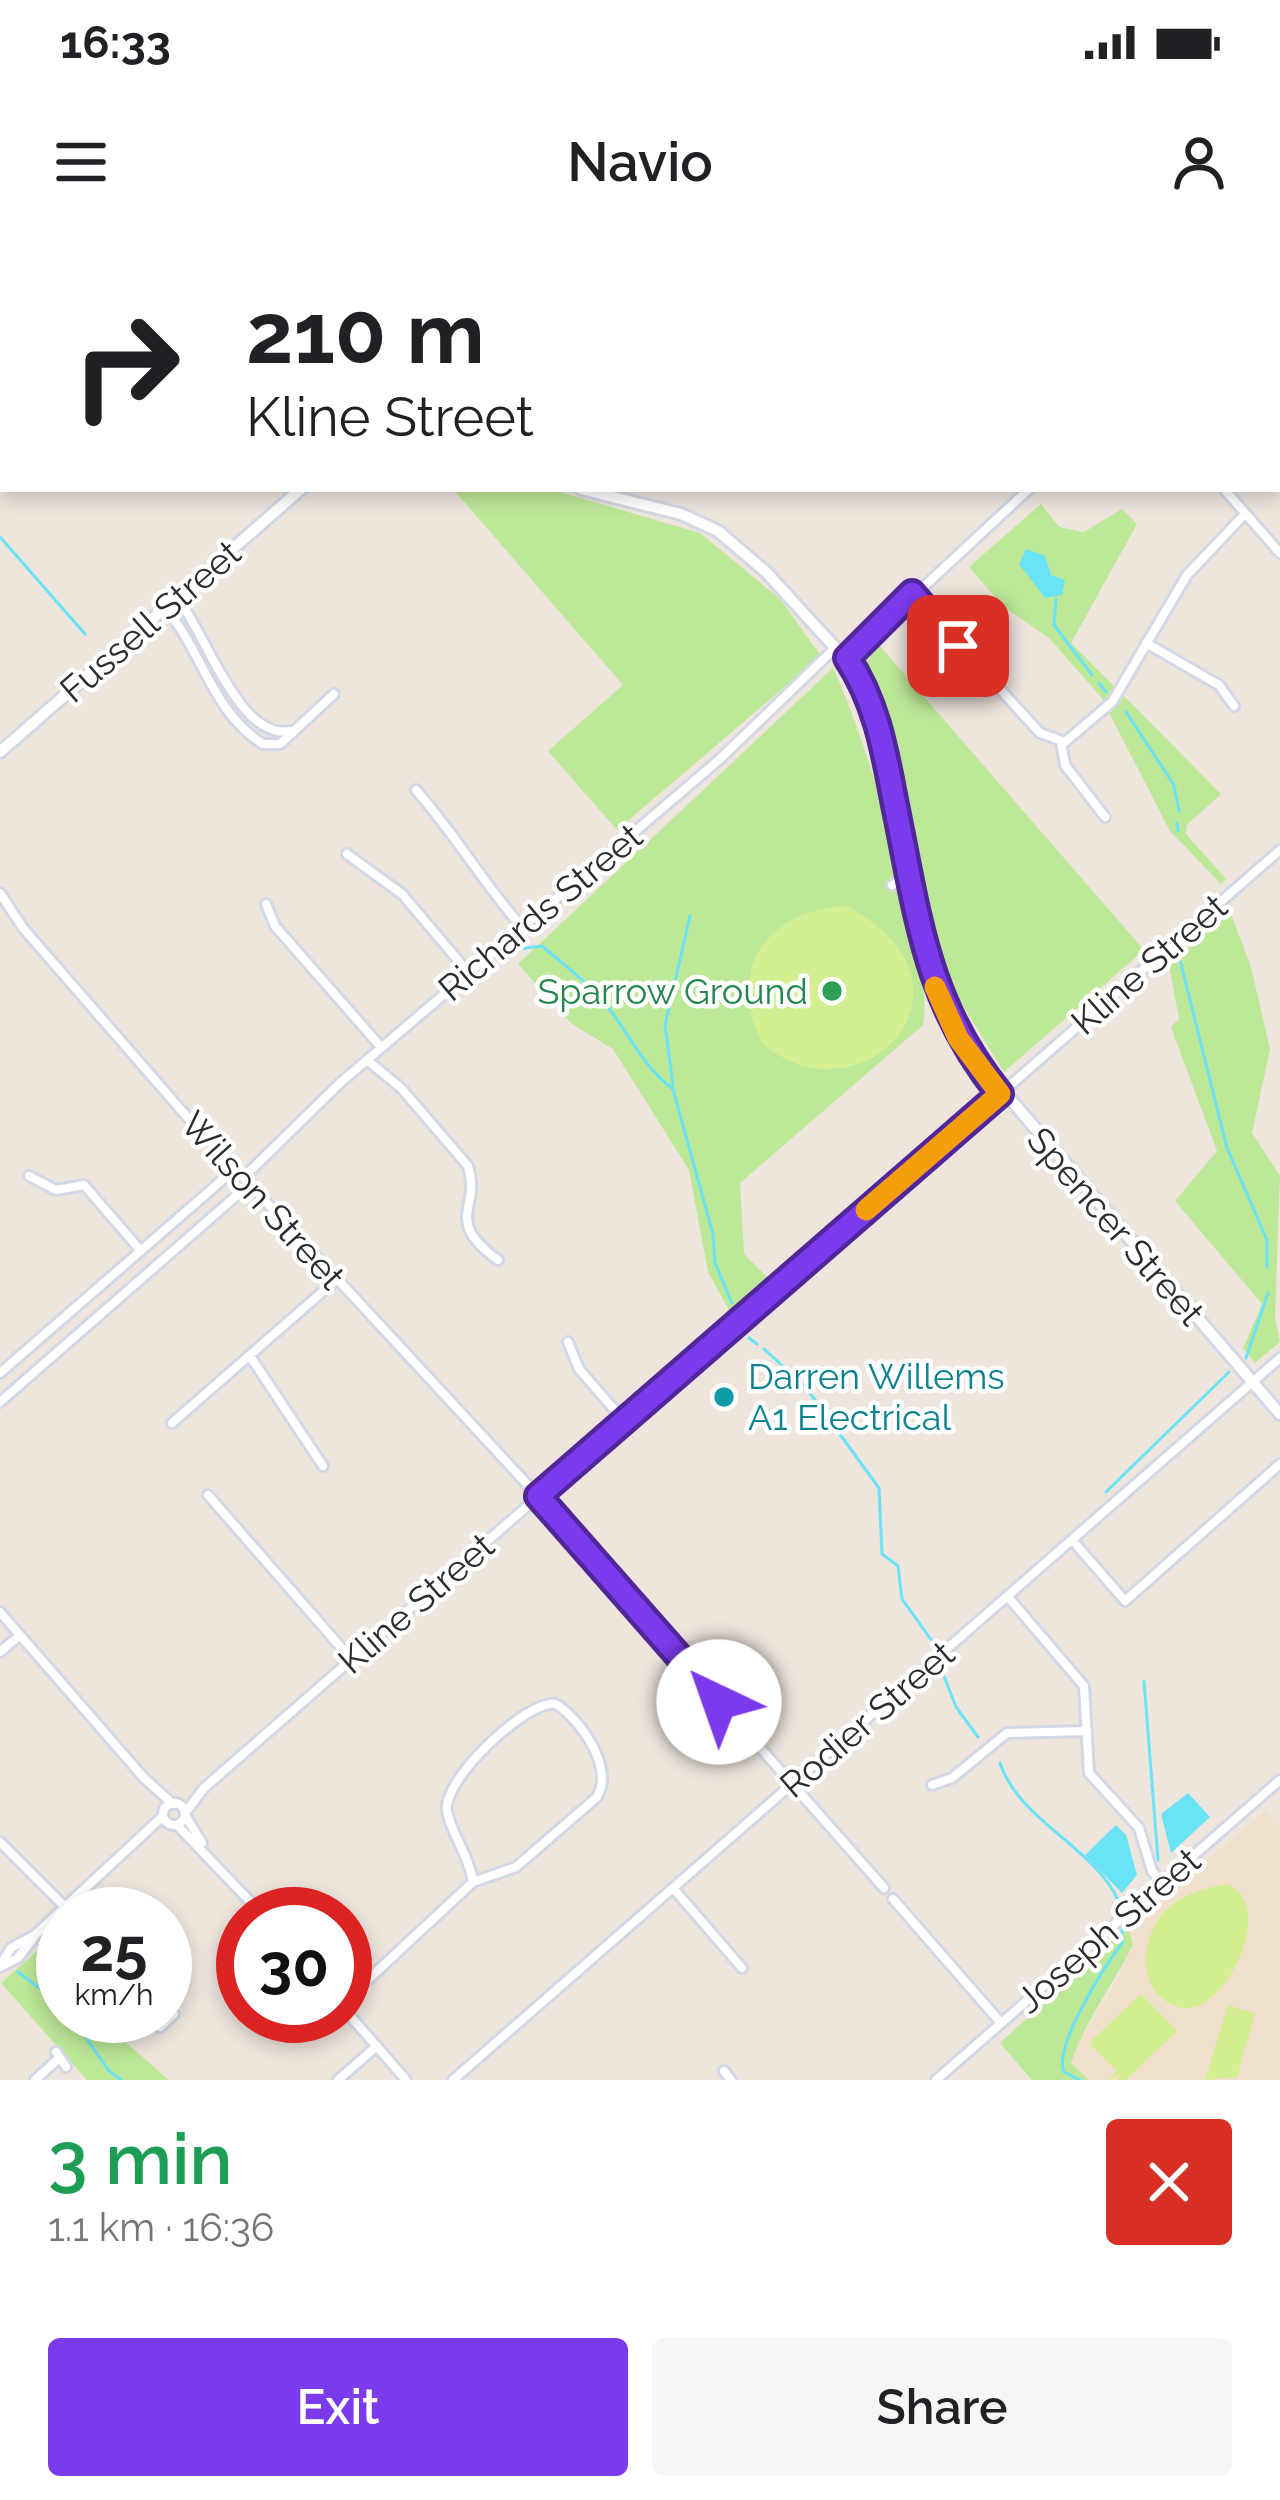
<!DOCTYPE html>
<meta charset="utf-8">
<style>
body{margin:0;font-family:Raleway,sans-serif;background:#f6f6f6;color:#202124;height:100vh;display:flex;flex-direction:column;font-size:45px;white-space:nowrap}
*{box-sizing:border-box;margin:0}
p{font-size:39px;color:#757577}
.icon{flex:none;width:66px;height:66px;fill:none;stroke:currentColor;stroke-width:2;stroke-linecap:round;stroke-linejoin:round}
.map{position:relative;height:1840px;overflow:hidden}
.sheet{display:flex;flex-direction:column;background:#fff;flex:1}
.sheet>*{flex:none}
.guide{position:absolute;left:0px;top:0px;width:1281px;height:252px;box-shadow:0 6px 18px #0003;background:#fff;color:#202124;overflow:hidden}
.speed{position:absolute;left:36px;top:1647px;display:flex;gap:24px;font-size:60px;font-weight:700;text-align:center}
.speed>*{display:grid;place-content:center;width:156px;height:156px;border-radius:50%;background:#fff;box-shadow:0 6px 18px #0003;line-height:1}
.speed small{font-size:30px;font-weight:400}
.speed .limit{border:18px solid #d22;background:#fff;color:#111}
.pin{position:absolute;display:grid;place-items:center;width:102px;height:102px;color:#fff;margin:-51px;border-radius:24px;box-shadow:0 6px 18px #0006}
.me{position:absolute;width:132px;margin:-66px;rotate:318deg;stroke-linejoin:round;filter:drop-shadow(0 0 9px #0008)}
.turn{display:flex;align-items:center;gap:42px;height:252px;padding:0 48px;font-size:54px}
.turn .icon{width:156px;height:156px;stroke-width:2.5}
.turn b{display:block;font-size:84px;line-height:102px}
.round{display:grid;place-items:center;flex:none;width:126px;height:126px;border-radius:12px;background:#f6f6f6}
.head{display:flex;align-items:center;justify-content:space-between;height:204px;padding:0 48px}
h1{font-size:72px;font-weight:600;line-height:90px;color:#1e9e55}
.cta{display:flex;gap:24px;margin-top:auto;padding:24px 48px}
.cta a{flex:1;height:138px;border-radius:12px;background:#7c3aed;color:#fff;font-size:48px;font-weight:600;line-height:138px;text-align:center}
.cta a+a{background:#f6f6f6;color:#202124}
.status{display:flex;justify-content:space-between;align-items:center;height:84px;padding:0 60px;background:#fff;direction:ltr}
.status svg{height:33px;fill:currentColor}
header{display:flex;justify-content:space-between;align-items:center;height:156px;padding:0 48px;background:#fff;font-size:54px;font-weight:600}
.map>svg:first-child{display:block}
</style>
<div class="status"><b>16:33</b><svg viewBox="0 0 49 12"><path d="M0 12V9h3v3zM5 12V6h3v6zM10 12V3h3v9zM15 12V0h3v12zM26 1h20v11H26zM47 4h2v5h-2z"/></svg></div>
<header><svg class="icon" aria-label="menu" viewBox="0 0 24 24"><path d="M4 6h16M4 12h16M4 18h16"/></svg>Navio<svg class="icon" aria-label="person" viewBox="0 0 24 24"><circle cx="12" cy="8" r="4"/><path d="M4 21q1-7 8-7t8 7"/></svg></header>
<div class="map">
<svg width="1280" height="1840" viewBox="0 0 1280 1840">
<rect width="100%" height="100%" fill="#eee5dd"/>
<path fill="#f0e0cc" d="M1265 1571 1280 1589V1840H1089L1070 1823 1081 1792 1106 1761 1133 1705 1128 1686Z"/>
<path fill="#bde897" d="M290 0H585L581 3Z
M453 249H550L700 293 780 359 821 416 617 590 548 511 623 445Z
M1041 264 1059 287 1084 292 1122 269 1137 284 1071 403 1221 554 1187 585 1186 594 1226 639 1221 644 1170 591 1101 457 1049 398 1004 367 969 327Z
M879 405 1144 710 1004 832 952 748 865 424Z
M833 428C864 493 936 720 923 785L740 943 744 1014 770 1040 729 1070 708 1032 689 930 613 809 572 784 518 724Z
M1230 672 1251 727 1270 809 1252 893 1280 936 1275 1077 1280 1102 1255 1123 1243 1108 1262 1064 1175 961 1217 911 1171 787 1179 779 1169 725Z
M1128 1686 1133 1705C1113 1744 1085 1781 1071 1823L1089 1840H1032L1000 1803Z
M39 1709 63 1738V1776H95L169 1840H87L1 1743Z"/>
<path fill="#d4ef92" d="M847 666C997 748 859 887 762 803 725 728 768 670 847 666Z
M1226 1644C1280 1662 1224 1782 1178 1767 1135 1753 1139 1696 1167 1669 1184 1653 1204 1649 1226 1644Z
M1141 1754 1177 1791 1126 1840H1118L1120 1835 1108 1840 1117 1831 1089 1803Z
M1228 1765 1255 1774 1237 1837 1205 1840Z"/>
<path fill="#6be3f6" d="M1026 309 1045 316 1051 335 1065 340 1062 355 1045 358 1019 324Z
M1188 1553 1210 1577 1171 1613 1161 1574Z
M1116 1585 1126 1595 1137 1635 1122 1653 1085 1615Z"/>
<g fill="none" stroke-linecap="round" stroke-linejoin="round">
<path stroke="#6be3f6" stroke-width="3" d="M0 297 85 394
M1056 359 1054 385 1092 435
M1099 443 1106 452
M1126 472 1174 545 1179 571
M1177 583 1178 591
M518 709 542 706C564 725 589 743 607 766 630 795 643 827 673 849L713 994 715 1023 732 1063
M1178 712 1227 908 1267 1000V1027
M673 845 665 785 690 676
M749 1098 757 1104
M764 1109 804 1145 879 1248 882 1314 898 1326 902 1359 932 1401
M1246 1118 1268 1053
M1106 1252 1229 1132
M944 1436 956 1467 978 1497
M1144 1441 1158 1620
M1000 1523C1019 1581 1096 1608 1119 1662
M18 1732 63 1766
M71 1776 109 1831 121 1840
M1080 1840 1064 1832C1053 1806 1105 1726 1122 1703V1689"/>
<defs>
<path id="minor" d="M266 0 269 3
M1021 0 1023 3
M580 3 586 0
M1278 18 1280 17
M1278 206 1280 205
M1224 249 1280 313
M912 353 1040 493 1065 502 1112 462 1187 335 1245 274
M177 358C205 391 239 501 290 491
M165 368C203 412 212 472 263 504H280L334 454
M1146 403 1219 445 1234 466
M847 418 1029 249
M1061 502 1065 525 1105 577
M416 550C454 593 482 641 520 685
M347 614 402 654 467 731
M892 645 909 635
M0 653 23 688 181 870 538 1256
M266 664 275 686 381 807
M367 820 401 848 468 926C482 969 442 979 498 1020
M29 936 56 950 84 945 141 1011
M244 937 340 843 720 519 835 408
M568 1102 579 1129 624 1181
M250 1116 323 1226
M0 1133 236 928
M0 1162 251 943
M172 1183 336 1040
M208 1255 351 1419
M538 1256 884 1648
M1073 1301 1125 1361 1280 1224
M1008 1357 1084 1446 1089 1533 1139 1588 1152 1631 1162 1643
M0 1372 144 1538 173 1564
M0 1412 20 1395
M932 1545 952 1538 1007 1493 1087 1491
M163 1574a11 11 0 1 1 22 0a11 11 0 1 1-22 0Z
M185 1573 204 1548 1280 610
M185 1575 202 1603
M177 1585 262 1674
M0 1602 66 1668
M673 1648 742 1728
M893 1659 1001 1783
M0 1725 11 1708 35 1695 163 1576
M0 1727 18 1718 34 1697
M345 1761 473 1642 516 1627 597 1557C614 1528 582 1481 556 1464 527 1459 442 1540 447 1571 450 1591 469 1615 473 1642
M345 1770 406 1840
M160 1787 174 1774
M56 1812 66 1827
M724 1831 731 1840
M35 1840 58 1819
M338 1840 377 1806
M453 1840 1280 1118
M936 1840 1280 1540"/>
<path id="tertiary" d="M581 249 681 274 718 291 766 332 851 425 877 479 934 740 958 798 1280 1174
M0 512 301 249"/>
</defs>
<use href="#minor" stroke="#d2d8e5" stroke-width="14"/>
<use href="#tertiary" stroke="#d2d8e5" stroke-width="16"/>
<use href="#minor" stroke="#fff" stroke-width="8"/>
<use href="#tertiary" stroke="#fff" stroke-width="10"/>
</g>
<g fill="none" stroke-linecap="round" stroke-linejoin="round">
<defs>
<path id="route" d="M719 1462 538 1256 1000 854C926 763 918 676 895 565 885 513 877 463 847 418L912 353 958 406"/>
</defs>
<use href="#route" stroke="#51269a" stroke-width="30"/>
<use href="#route" stroke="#7c3aed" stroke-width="21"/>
<path stroke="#f59e0b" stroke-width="21" d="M866 970 1000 854 958 798 935 747"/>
</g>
<circle fill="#2e9e5b" stroke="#fff" stroke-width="4.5" cx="832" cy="751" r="12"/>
<circle fill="#0f9aa8" stroke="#fff" stroke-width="4.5" cx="724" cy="1157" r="12"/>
<g text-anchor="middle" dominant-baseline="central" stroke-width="9" stroke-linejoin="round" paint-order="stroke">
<g font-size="36" fill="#2c2c2c" stroke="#fff">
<text transform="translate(150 381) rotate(-41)">Fussell Street</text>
<text transform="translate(540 672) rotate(-40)">Richards Street</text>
<text transform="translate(1149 724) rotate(-41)">Kline Street</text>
<text transform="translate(263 960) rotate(48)">Wilson Street</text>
<text transform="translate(1116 986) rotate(49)">Spencer Street</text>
<text transform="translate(416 1363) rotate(-41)">Kline Street</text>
<text transform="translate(867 1479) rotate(-41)">Rodier Street</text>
<text transform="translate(1108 1690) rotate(-41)">Joseph Street</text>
</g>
<g font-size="36" fill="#27864d" stroke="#fff" text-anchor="end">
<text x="808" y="751">Sparrow Ground</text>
</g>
<g font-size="36" fill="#0d838f" stroke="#fff" text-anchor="start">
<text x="748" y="1136">Darren Willems<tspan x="748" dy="41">A1 Electrical</tspan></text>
</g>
</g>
</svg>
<div class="speed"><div>25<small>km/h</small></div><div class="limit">30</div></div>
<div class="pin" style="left:958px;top:406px;background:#d93025"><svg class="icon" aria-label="arrive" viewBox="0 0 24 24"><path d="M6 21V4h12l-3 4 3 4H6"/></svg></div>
<svg class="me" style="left:719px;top:1462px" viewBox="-20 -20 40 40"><circle r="19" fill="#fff"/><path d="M0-13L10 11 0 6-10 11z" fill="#7c3aed"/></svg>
<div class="guide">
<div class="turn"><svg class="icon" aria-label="right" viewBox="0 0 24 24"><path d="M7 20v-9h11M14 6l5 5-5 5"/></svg><div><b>210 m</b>Kline Street</div></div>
</div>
</div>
<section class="sheet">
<div class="head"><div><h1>3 min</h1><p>1.1 km · 16:36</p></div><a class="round" style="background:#d93025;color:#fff"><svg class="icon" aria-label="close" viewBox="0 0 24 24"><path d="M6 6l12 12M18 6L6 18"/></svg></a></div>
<div class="cta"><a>Exit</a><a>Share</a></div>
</section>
